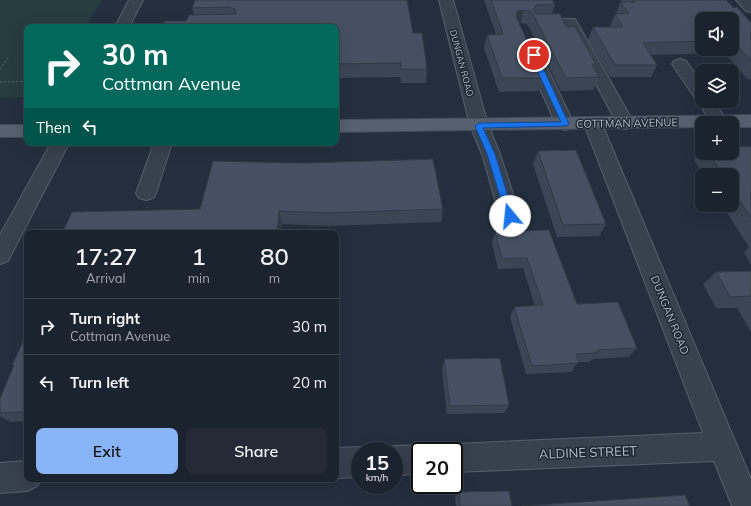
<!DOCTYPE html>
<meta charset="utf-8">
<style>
body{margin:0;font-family:Mulish,sans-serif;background:#242b36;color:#f1f3f6;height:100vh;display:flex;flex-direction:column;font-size:15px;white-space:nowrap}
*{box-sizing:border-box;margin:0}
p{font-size:13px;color:#a0a4aa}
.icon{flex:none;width:22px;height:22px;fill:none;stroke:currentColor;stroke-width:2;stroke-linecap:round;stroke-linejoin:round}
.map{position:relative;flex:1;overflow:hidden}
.panel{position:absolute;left:24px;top:230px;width:315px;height:252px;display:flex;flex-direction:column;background:#1b232e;border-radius:8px;box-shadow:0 4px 16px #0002,0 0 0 1px #39404a}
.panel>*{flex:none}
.hud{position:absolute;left:24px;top:24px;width:315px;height:122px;border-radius:8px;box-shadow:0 4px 16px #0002,0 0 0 1px #39404a;background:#00695c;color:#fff;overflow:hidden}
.tools{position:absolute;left:695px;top:12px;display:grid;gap:8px}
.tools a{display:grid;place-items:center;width:44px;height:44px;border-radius:8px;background:#1b232e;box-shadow:0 4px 16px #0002,0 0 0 1px #39404a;font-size:20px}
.speed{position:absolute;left:351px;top:442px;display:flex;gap:8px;font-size:20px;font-weight:700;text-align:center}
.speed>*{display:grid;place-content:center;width:52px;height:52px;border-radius:50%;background:#1b232e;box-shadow:0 4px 16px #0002,0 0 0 1px #39404a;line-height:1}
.speed small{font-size:10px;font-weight:400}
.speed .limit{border:2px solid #111;border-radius:6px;background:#fff;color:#111}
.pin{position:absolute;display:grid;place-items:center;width:34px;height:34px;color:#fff;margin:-17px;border:2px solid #fff;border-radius:50%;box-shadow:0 1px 4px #0007}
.me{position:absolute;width:44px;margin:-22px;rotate:343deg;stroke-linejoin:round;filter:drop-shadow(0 0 3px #0008)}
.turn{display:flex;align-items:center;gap:14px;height:84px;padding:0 12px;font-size:18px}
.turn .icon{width:52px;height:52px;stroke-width:2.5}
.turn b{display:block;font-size:28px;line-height:34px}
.then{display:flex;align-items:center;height:38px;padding:0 12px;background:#0003;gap:8px;font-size:15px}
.eta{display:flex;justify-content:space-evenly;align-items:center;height:68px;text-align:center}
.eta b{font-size:24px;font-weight:600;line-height:28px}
.action{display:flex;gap:8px;margin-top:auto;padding:8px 12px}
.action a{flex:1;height:46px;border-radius:8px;background:#8ab4f8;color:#111;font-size:16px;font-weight:600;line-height:46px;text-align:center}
.action a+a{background:#242b36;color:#f1f3f6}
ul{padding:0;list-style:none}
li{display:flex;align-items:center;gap:12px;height:56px;padding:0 12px;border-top:1px solid #39404a}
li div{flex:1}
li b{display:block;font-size:15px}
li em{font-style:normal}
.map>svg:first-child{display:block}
</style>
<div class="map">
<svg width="751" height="506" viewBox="0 0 751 506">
<rect width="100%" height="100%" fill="#242f3e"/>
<path fill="#263c3f" d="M0 0H102L86 27H27V97L0 98Z"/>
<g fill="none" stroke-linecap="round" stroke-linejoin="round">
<defs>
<path id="minor" d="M129 0H143L129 27H115Z
M439 0H453L488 125 500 154 520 216 517 222 510 224 503 222 500 216 482 154 470 125Z
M736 0H751V12L746 11Z
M538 18 575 19 634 123 631 127 625 129 619 127 565 26 533 25 531 22 533 19Z
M531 46 536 48 539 51 574 124 571 128 565 130 559 128 556 124 523 51 526 48Z
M680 59 686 61 702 84V101H714L728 123H712L672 64 674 61Z
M593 118 599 120 602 124 751 479V506H732L714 461 454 472V451H442L444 448 454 444 703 433 584 124 587 120Z
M51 143H69L8 261 0 264V235Z
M154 143H172L156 193 153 198 146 200 139 198 136 193Z
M420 445 430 449 431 451H420V473L394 476V451H384L394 446Z
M360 447 369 451H360V477L336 478V448Z
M27 461V479H41L37 486 27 491 0 493V463Z"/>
<path id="major" d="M751 115V127H732V123H702V127L336 132V120Z
M0 125H27V137H0Z"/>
</defs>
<use href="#minor" stroke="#565f6c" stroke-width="2"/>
<use href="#major" stroke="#414a57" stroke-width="2"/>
<path stroke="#44595c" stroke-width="1.5" stroke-dasharray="2 2" stroke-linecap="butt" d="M0 69 8 58
M0 82 27 81"/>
<use href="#minor" fill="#38414e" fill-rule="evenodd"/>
<use href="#major" fill="#56606e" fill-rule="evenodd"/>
</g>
<path fill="#3b4654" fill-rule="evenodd" d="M195 0 413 33 427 69 426 83H401L400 77 336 78V27L186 21 194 15 192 8Z
M484 0H552L555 4 552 14 566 27 596 64 594 69 599 77 593 90 561 91 529 27 526 24 521 23H519L544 78 540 91 499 92 484 48 487 35 496 34Z
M620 0H726L734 8 751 23V79H747L725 53 651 55 657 65 651 77H610L588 40 593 27H611L610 26 615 14H616L620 2H622ZM702 19H732V49H702Z
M751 146V265L744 252 749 247 722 205H732V175H704L694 160 702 150V153H732Z
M538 151 606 224 599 236 557 237 533 164Z
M443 209 441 222 329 226 282 224V233H62L72 212Z
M549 230 577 304 637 348 628 357 592 359 589 362H578L571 372 526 374 510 317 514 307 535 306 523 268 498 269 492 243 495 232Z
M751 271V332L737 308H716L703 284 716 272Z
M27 333V421L11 422 0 416V398L14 366 12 365Z
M444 359 509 405 504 413 447 414 442 369Z
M459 492 512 506H456L455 497Z"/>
<path fill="#303945" d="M524 10 521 23 515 24 516 16 518 11Z
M279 211 282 224V233H277Z"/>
<path fill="#455162" stroke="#303945" d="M195 0H407L413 33H422L427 69H401V63L336 64V27H162L165 21H186L189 15 236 14 235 9 229 7 192 8Z
M491 0H552L555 4 536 5 533 10 536 14H560L566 27H575L596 64H592L599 77 566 78 533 14 530 11 524 10 518 11 516 16 544 78H502L487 35 503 34Z
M634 0H726L734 8 737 7 751 23V61L733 41H732V19H702V41L643 43 657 65H615L593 27H623L615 14 629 13 620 2H635Z
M751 146V218L732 189V175H723L708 153H732V147Z
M576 150 606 224 563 225 538 151Z
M433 159 443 209 327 213 279 211 277 233H62L72 212 200 209 213 161 305 163Z
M549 230 577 304 618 302 637 348 597 350V353L576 354 579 363 532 366 514 307 543 305 527 258 502 259 495 232Z
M751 271V296L730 297 716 272Z
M27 333V412L0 413V398L14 365H12Z
M500 358 509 405 450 406 444 359Z
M509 491 512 506H460L459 492Z
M685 495 690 506H521Z"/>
<path fill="#1a73e8" stroke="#114b97" d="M534 53 537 55 569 124 566 126 483 128 495 154 514 216 510 220 506 216 487 154 475 126 479 123 561 122 530 55Z"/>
<g text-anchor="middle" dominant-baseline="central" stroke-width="3" stroke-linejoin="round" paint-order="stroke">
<g font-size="9" fill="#b4bcc9" stroke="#1d2633">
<text transform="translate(462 63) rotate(75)">DUNGAN ROAD</text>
</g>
<g font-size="11" fill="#b4bcc9" stroke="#1d2633">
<text transform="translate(627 123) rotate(-1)">COTTMAN AVENUE</text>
<text transform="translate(670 315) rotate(68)">DUNGAN ROAD</text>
</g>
<g font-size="13" fill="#b4bcc9" stroke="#1d2633">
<text transform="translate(588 452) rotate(-2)">ALDINE STREET</text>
</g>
</g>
</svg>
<div class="tools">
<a><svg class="icon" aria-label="sound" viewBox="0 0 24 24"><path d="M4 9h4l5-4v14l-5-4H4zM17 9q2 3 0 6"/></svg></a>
<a><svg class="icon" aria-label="layers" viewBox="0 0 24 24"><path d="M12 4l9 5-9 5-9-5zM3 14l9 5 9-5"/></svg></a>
<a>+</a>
<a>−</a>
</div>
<div class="speed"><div>15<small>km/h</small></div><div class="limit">20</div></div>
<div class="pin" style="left:534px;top:55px;background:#d93025"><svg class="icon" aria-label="arrive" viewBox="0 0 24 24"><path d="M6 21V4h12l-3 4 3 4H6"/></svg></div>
<svg class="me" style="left:510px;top:216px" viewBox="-20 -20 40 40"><circle r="19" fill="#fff"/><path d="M0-13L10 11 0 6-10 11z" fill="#1a73e8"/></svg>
<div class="hud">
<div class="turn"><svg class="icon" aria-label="right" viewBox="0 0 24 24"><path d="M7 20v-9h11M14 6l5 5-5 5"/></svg><div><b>30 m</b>Cottman Avenue</div></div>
<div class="then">Then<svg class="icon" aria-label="left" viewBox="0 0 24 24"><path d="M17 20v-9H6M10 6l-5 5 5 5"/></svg></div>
</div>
<section class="panel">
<div class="eta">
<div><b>17:27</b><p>Arrival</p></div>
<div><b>1</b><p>min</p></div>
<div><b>80</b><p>m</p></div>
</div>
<ul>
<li><svg class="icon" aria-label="right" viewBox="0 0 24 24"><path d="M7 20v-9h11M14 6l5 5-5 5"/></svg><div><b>Turn right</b><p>Cottman Avenue</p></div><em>30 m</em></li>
<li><svg class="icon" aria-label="left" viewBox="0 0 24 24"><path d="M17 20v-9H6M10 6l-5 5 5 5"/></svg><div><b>Turn left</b></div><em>20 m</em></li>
</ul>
<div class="action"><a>Exit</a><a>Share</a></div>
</section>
</div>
